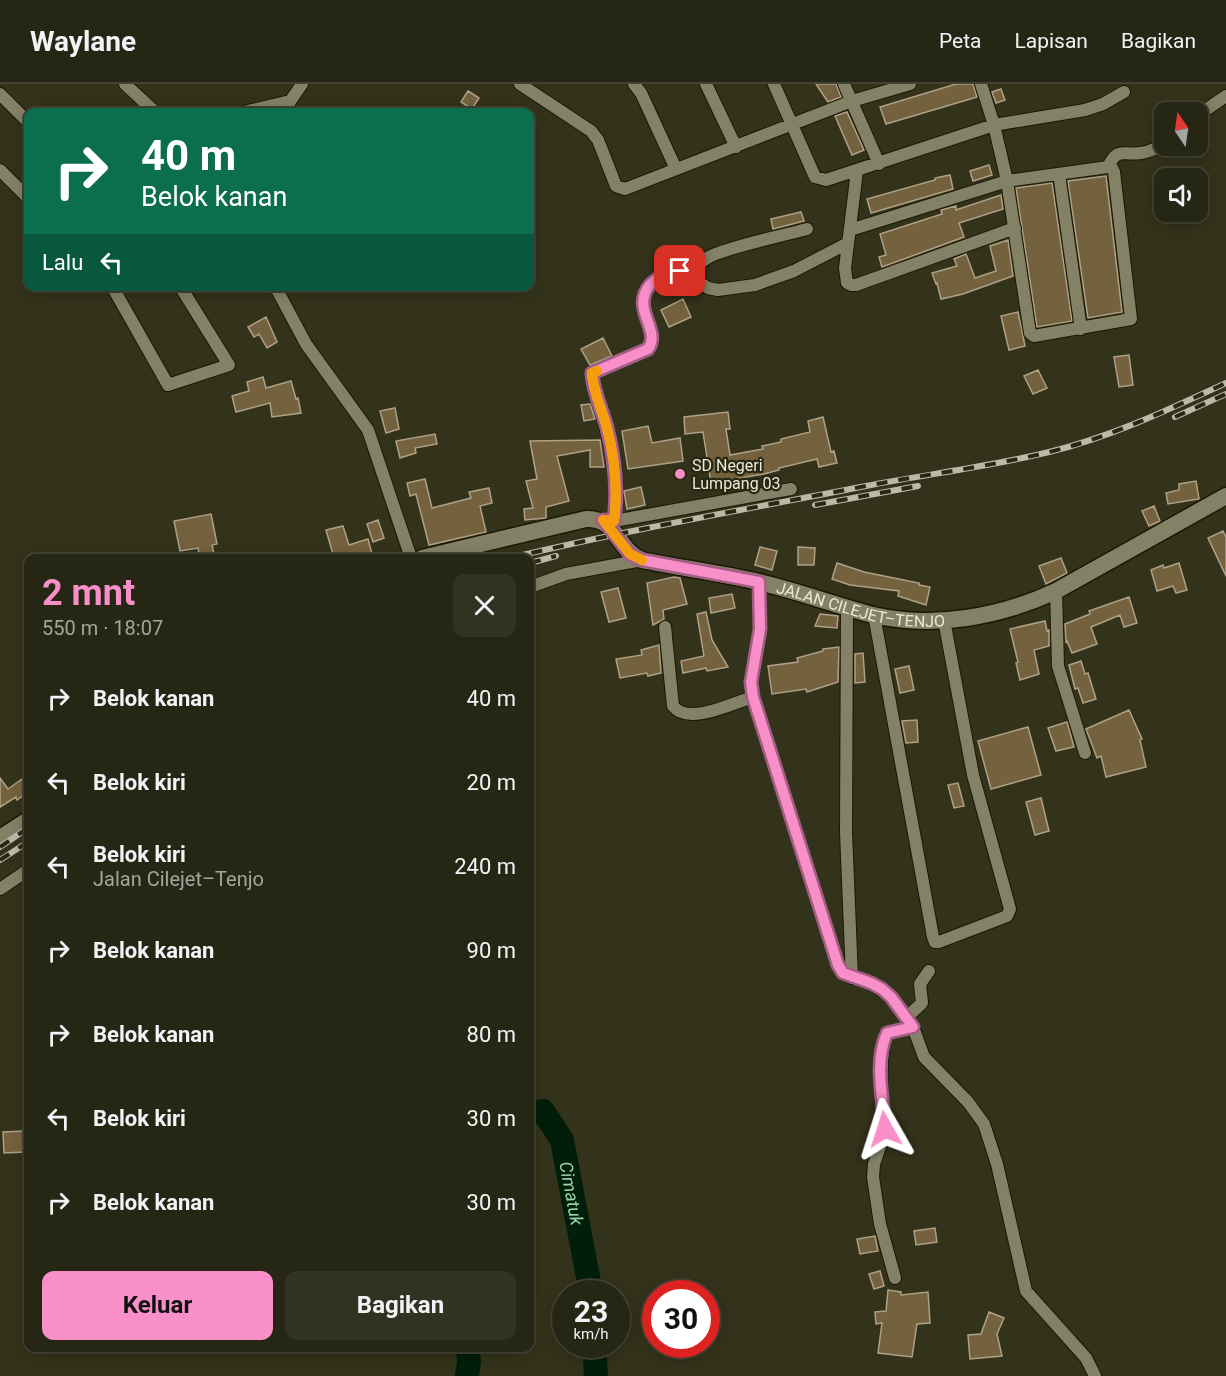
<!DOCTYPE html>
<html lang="id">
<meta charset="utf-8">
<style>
body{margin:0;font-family:Roboto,sans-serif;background:#323222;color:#f1f3f6;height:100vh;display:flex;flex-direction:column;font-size:22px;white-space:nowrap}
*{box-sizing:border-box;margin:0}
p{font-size:20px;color:#a4a5a0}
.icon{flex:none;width:33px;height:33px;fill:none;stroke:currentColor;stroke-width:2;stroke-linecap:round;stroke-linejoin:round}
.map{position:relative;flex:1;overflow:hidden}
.panel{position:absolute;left:24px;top:470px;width:510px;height:798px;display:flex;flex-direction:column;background:#262614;border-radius:12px;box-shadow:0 3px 15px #0003,0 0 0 2px #424334}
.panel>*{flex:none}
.banner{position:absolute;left:24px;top:24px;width:510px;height:183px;border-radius:12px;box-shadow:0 3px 15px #0003,0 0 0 2px #424334;background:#0b6e4f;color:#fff;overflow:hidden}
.needle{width:39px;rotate:347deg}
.buttons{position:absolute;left:1154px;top:18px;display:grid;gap:12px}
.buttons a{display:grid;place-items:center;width:54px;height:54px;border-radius:12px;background:#262614;box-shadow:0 3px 15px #0003,0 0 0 2px #424334;font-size:30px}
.speed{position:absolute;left:552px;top:1196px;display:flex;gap:12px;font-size:30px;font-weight:700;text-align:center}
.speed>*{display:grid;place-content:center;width:78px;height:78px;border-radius:50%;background:#262614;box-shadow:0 3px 15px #0003,0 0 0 2px #424334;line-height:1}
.speed small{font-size:15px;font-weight:400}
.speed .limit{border:9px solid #d22;background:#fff;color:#111}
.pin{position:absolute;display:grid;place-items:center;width:51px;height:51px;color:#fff;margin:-26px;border-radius:12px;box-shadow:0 3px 9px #0006}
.me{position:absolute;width:66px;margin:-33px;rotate:354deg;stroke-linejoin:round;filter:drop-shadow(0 0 4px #0008)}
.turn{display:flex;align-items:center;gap:21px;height:126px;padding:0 18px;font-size:27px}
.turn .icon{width:78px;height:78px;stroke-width:2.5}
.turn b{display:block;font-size:42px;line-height:51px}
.then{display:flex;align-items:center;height:57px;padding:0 18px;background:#0003;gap:12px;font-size:22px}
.round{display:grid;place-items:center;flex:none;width:63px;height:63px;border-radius:12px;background:#323222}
.summary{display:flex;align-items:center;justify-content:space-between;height:102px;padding:0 18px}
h1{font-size:36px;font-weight:700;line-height:45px;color:#f98fc9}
.button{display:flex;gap:12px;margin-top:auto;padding:12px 18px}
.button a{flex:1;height:69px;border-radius:12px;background:#f98fc9;color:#111;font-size:24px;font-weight:700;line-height:69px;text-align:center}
.button a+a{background:#323222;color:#f1f3f6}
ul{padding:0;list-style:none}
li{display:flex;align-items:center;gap:18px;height:84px;padding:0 18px}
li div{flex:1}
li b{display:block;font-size:22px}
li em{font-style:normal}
header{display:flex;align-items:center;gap:36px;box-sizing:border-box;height:84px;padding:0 30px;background:#262614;border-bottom:2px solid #424334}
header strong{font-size:28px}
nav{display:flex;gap:33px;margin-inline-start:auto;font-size:21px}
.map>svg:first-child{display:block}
</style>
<header>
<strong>Waylane</strong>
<nav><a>Peta</a><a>Lapisan</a><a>Bagikan</a></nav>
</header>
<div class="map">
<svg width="1226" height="1292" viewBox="0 0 1226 1292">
<rect width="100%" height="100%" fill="#33321a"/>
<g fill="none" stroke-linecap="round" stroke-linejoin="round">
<g stroke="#001e09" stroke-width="24">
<path id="s1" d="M530 1029 543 1027 562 1056 591 1209"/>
<path d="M594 1260 596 1292"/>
<path d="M467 1292 469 1278 468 1263"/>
</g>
</g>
<path fill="#74613d" stroke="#afa188" stroke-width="1.5" d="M816 0H836L841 13 828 18Z
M956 0H973L977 13 886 40 880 23Z
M1001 5 1005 16 996 19 992 8Z
M468 7 479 14 472 25 461 18Z
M847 28 864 66 852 71 835 32Z
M989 81 992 91 973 97 970 87Z
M950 91 953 105 871 129 867 115 935 96V94Z
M1106 92 1122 228 1088 234 1068 97Z
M1052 99 1072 237 1037 243 1016 104Z
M1001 111 1003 125 959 139 964 153 882 183 879 173 886 171 880 150 942 130 941 126 956 122V126Z
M801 128 804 137 773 145 771 135Z
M1008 156 1013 192 963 210 941 215 937 199 936 200 932 189 957 182 954 175 966 170 975 194 996 187 990 162Z
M683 215 691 233 669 243 661 226Z
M1018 228 1025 262 1009 266 1001 232Z
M266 233 277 258 267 264 259 250 254 253 248 243Z
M603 254 612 272 590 281 581 265Z
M1129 271 1133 301 1119 303 1114 273Z
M1038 286 1047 304 1033 310 1024 292Z
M263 293 266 304 291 297 296 315 298 314 301 329 272 333 270 319 236 328 232 312 249 307 247 298Z
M590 320 595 335 584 337 581 321Z
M395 324 399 345 386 349 380 327Z
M728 328 730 345H726L730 371 763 365 762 362 781 358V355L810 348 808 337 823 333 831 368 834 367 837 379 819 383 817 375 779 384V386L764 390 711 399 703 348 685 350 684 333Z
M648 342 652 359 680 354 683 377 628 385 622 347Z
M435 350 437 360 415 364 416 369 400 374 396 357Z
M600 356 604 383H590V366L557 372 569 417 546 423V434L525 436 524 425 533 424 526 397 537 395 530 357Z
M425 395 432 424 471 414 469 408 489 404 492 419 480 422 486 448 429 461 416 410 410 412 407 399Z
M1196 397 1199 415 1168 420 1166 409 1179 406V400Z
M641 403 645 421 627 425 624 407Z
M1154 422 1160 437 1149 442 1142 427Z
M211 430 217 460 212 461 215 474H200L198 464 180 467 174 437Z
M378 436 384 454 373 458 367 440Z
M343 442 349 461 368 455 373 474H334L326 446Z
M1223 447 1226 453V492L1208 454Z
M760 463 777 467 772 486 755 481Z
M798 463 815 464 814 481H798Z
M1061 474 1067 489 1046 500 1039 482Z
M837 479 864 488 919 499V501L930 503 926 521 898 512 899 507 850 501 832 495Z
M1179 479 1187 506 1176 509 1173 502 1157 507 1151 486 1163 481 1164 484Z
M674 493 680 494 687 520 663 526 664 535 653 541 647 499Z
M618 504 626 534 609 538 601 508Z
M732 510 735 524 711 529 709 514Z
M1129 513 1137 539 1124 543 1120 531 1091 543 1097 560 1072 569 1067 557 1066 558 1065 540 1090 530 1089 527Z
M706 528 712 556 728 583 707 587 706 584 683 589 681 577 704 572 697 530Z
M820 530 838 532 837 544 815 542Z
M1045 537 1047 547 1049 546V562L1034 566 1039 590 1020 596 1016 579 1018 578 1010 545Z
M659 561 661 589 648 592 647 589 620 594 616 575 642 571 641 566Z
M839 563 838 598 807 608 806 605 772 610 768 582 798 578 797 574 823 567V565Z
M863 569 865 598 855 599V570Z
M1081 577 1085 590 1088 589 1096 615 1083 619 1078 604 1075 605 1069 581Z
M909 582 914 606 900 609 895 585Z
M1129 626 1142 655 1140 656 1146 683 1106 693 1101 672 1097 674 1086 645Z
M917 636 918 658 906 659 902 637Z
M1067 638 1074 663 1056 667 1048 644Z
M1028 643 1041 691 991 705 978 657Z
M0 694 8 705 22 695 28 705V708L17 716 16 713 0 723Z
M958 699 964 722 954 724 948 701Z
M1041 714 1049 747 1035 751 1026 718Z
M24 1047 25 1068 4 1069 3 1048Z
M935 1144 937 1158 916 1161 914 1147Z
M875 1152 878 1167 860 1170 857 1155Z
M880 1187 884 1202 874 1205 869 1190Z
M888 1206 901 1208V1211L928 1208 930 1239 917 1240 912 1273 878 1269 882 1239 876 1240 875 1228 886 1227Z
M989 1228 1004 1234 997 1250 1002 1272 970 1275 968 1251 981 1250Z"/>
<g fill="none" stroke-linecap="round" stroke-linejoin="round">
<defs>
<path id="street" d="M125 0 155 28
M520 0 591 47 598 56 616 102 625 105 852 17 910 0
M634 0 641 9 676 85
M706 0 736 63
M774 0 815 93 826 96 994 41 1085 26 1103 20 1124 8
M844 0 879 80
M0 10 28 38
M244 28 290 17
M283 28 302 0
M1197 32 1226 12
M1108 83C1118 62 1123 72 1141 69 1149 68 1156 64 1164 62
M0 86 26 112 28 111
M857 87 845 184 847 199 851 201H856L1015 144
M1059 90 1081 245
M850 146 1007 97 1108 83 1112 84 1114 88 1131 235 1034 252 1030 249 1007 97 994 41 981 0
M689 186 699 198 708 204 718 206 755 201 794 187 848 159
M112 202 168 301 229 281 180 202
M275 202 306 260 368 346 411 474
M607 436 614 437 791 405
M614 437C621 389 607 346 593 300L592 289 648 265C660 248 636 228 645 208 655 186 672 193 689 186 697 182 704 175 713 171 741 160 777 153 807 145
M759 498 760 545 751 598 753 613 838 881 843 889 871 899 891 913 913 943 924 973 968 1018 984 1040 997 1080 1026 1207 1086 1274 1095 1292
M530 503 566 490 642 476
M1056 507 1058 582 1085 669
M847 522 846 748 852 894
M874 531 933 853 935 858H939L1007 832 1010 825 973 691 944 536
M665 543 673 622C688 642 733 619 753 613
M0 805 28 786
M907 933 922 919 920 900 929 887
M895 1194 880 1140 873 1093 874 1080 884 1051 881 1010 882 976 884 956 887 949 913 943"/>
<g id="secondary">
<path id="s2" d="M422 474 586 435C619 434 616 466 642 476 681 484 720 489 759 498 797 507 835 521 873 531 934 545 1000 533 1056 507L1226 412"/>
<path d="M0 754 28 736"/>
</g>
</defs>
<use href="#street" stroke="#1b1903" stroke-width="14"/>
<use href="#secondary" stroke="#1b1903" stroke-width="19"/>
<use href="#street" stroke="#838267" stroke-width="12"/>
<use href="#secondary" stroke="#838267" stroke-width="16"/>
<defs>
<path id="rail" d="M1175 333 1226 310
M815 421 918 402
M510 474C628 446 747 425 866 402 927 390 988 383 1049 368 1111 353 1168 326 1226 299
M530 479 556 472
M0 763 28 744
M0 776 28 758"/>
</defs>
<use href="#rail" stroke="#bbbaa9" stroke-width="6"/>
<use href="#rail" stroke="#292810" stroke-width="4" stroke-dasharray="11" stroke-linecap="butt"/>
</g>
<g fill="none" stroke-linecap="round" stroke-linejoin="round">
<defs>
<path id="route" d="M680 187C668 189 658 192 650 201 630 225 662 246 648 265L592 289C593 308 602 325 607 344 615 375 618 405 614 437L603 436 630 470 642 476 759 498 760 545 751 598 753 613 838 881 843 889 871 899 882 905 891 913 913 943 887 949C874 978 883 1014 885 1045"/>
</defs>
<use href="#route" stroke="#a25d83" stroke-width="15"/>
<use href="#route" stroke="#f98fc9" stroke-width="10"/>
<path stroke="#f59e0b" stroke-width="10" d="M597 287 592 289C593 308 602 325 607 344 615 375 618 405 614 437L603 436 630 470 642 476"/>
</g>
<circle fill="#f98fc9" stroke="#292810" stroke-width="2" cx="680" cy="390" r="6"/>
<g text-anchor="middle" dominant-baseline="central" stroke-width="4.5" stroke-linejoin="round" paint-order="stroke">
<g font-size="16" fill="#eaeadb" stroke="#292810" text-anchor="start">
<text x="692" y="381">SD Negeri<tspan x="692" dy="18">Lumpang 03</tspan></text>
</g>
<g font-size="16" fill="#eaeadb" stroke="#292810">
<text stroke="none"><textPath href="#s2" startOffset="465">JALAN CILEJET–TENJO</textPath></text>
</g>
<g font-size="18" font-style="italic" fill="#9ad6aa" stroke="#292810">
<text stroke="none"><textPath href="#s1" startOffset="102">Cimatuk</textPath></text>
</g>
</g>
</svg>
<div class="buttons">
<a><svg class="needle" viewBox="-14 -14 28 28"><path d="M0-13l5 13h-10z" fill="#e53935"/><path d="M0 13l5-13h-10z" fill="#a4a5a0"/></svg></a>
<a><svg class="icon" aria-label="sound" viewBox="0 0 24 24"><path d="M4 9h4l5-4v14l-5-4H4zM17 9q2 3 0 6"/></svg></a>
</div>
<div class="speed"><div>23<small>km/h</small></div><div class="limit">30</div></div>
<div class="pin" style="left:680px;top:187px;background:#d93025"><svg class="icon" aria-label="arrive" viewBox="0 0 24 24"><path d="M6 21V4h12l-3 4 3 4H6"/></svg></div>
<svg class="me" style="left:885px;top:1045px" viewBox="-20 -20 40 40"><path d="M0-17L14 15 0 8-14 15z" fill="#f98fc9" stroke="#fff" stroke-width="4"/></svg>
<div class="banner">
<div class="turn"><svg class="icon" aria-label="right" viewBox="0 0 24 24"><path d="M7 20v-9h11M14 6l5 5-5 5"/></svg><div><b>40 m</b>Belok kanan</div></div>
<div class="then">Lalu<svg class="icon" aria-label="left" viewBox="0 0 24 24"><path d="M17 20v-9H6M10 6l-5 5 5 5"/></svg></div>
</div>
<section class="panel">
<div class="summary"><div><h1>2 mnt</h1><p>550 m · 18:07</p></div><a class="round"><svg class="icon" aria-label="close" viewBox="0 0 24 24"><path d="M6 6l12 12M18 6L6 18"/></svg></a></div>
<ul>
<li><svg class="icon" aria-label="right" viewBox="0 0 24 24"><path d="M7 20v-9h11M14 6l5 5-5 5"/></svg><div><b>Belok kanan</b></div><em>40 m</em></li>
<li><svg class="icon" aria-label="left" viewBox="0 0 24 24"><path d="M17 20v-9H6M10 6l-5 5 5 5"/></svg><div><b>Belok kiri</b></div><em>20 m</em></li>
<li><svg class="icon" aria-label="left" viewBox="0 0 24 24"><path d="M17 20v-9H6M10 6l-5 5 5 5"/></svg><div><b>Belok kiri</b><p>Jalan Cilejet–Tenjo</p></div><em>240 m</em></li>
<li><svg class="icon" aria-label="right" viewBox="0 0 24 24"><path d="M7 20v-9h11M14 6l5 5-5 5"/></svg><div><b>Belok kanan</b></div><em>90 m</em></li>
<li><svg class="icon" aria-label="right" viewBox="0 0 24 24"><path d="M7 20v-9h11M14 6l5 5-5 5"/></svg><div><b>Belok kanan</b></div><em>80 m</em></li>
<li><svg class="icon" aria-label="left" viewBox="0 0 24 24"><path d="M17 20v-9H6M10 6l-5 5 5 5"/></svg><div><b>Belok kiri</b></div><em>30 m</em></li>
<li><svg class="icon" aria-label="right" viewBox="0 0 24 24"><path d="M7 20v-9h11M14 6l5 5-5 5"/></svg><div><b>Belok kanan</b></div><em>30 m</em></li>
</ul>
<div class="button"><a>Keluar</a><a>Bagikan</a></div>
</section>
</div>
